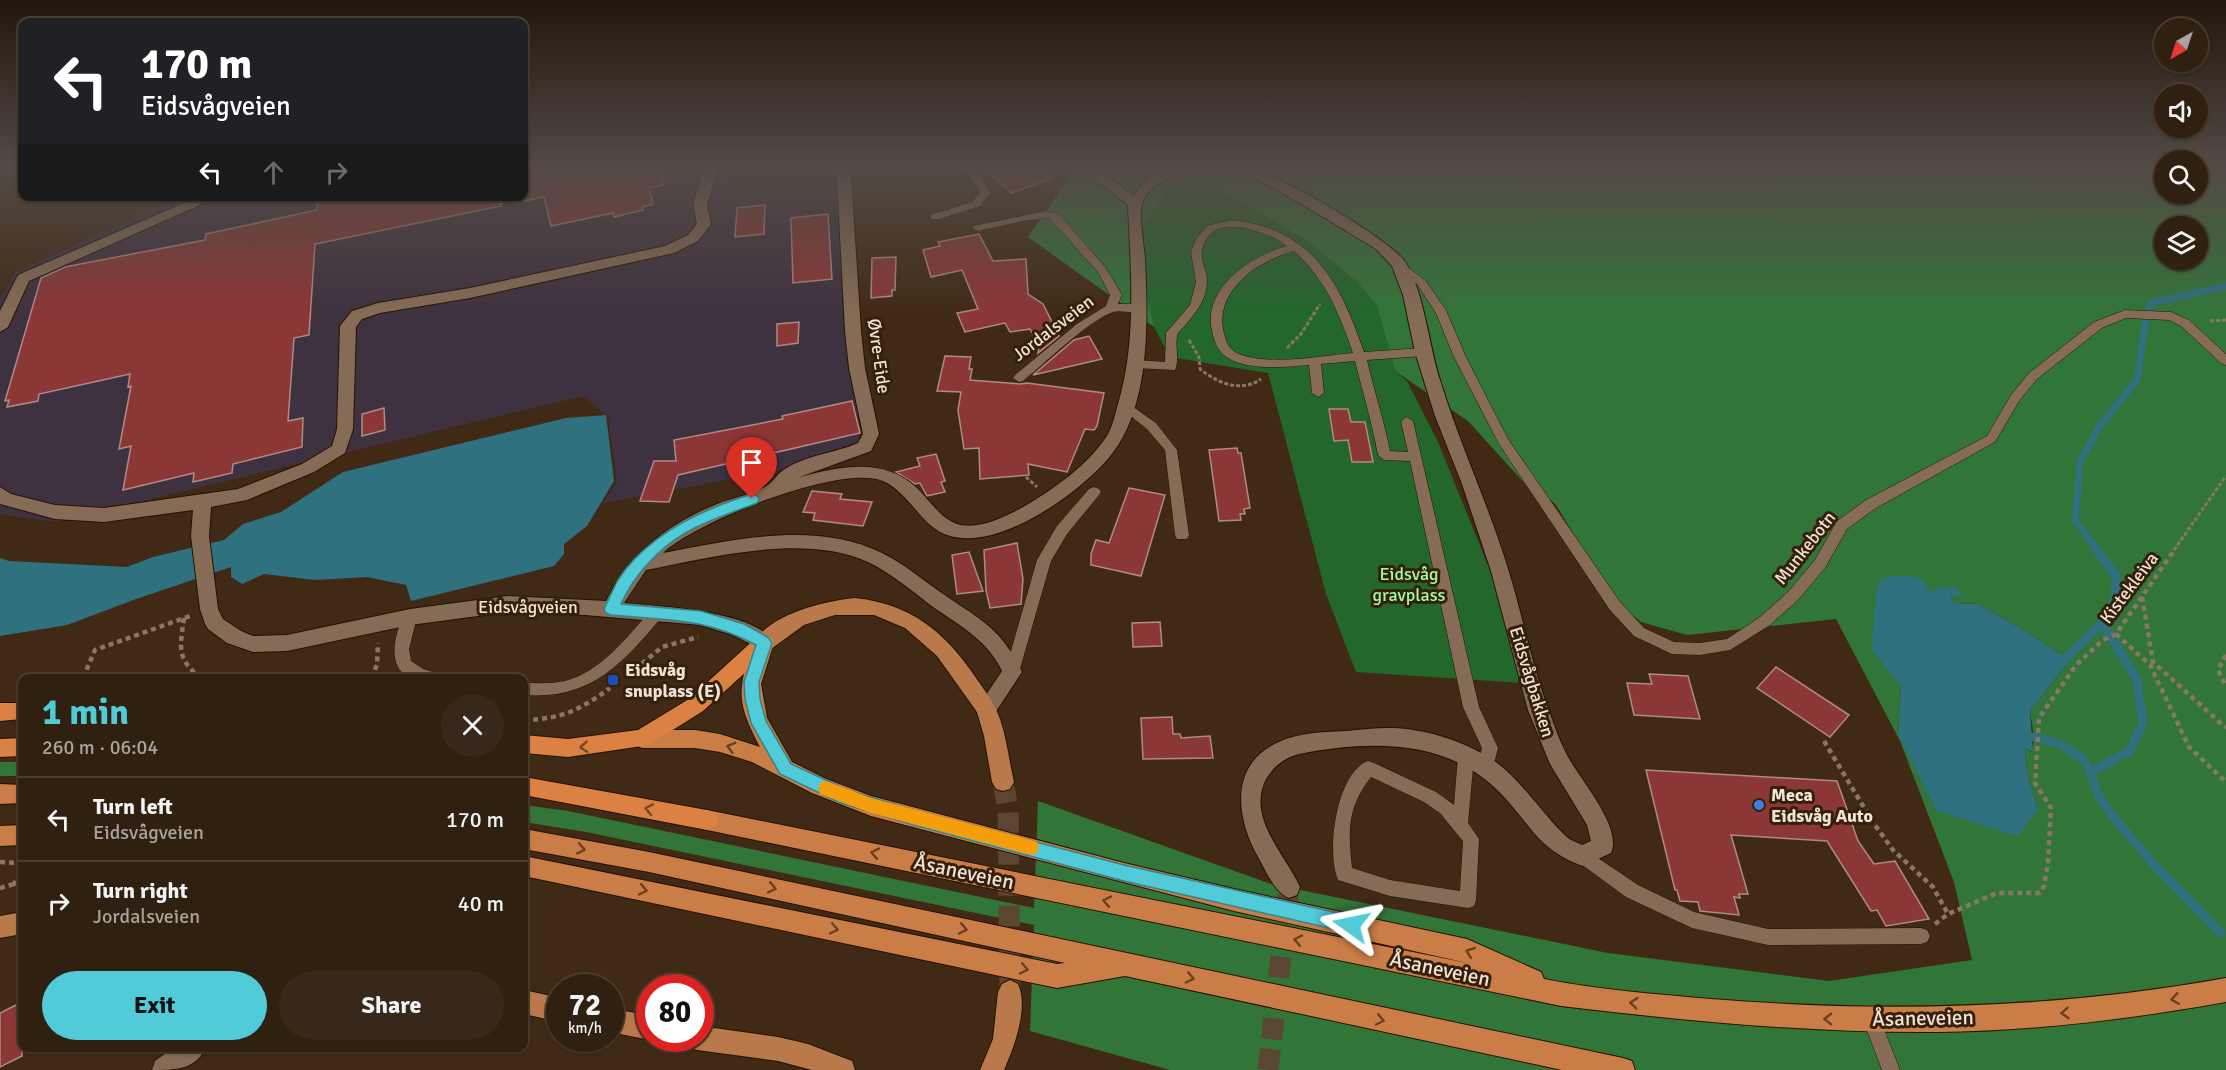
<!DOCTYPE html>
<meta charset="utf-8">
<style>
body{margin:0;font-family:Signika,sans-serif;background:#382819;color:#f1f3f6;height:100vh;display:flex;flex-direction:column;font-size:22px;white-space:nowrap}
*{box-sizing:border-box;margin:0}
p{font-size:20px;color:#a8a39f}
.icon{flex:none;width:33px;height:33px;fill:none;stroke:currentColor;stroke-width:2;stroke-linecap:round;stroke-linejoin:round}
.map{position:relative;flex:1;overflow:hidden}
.drawer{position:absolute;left:18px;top:674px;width:510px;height:378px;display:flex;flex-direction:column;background:#302010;border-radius:12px;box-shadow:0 2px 4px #0004,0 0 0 2px #4b3e30}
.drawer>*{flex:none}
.top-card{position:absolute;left:18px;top:18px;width:510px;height:183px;border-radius:12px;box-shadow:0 2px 4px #0004,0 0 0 2px #4b3e30;background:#202124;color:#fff;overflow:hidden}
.needle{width:39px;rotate:219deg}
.buttons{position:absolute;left:2154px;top:18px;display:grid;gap:12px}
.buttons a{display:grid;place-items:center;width:54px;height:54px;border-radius:50%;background:#302010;box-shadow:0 2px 4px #0004,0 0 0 2px #4b3e30;font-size:30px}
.speed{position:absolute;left:546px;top:974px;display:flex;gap:12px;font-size:30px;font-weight:700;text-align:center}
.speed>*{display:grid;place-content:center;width:78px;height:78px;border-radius:50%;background:#302010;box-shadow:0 2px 4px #0004,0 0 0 2px #4b3e30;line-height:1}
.speed small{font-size:15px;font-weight:400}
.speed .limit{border:9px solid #d22;background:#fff;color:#111}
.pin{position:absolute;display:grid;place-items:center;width:51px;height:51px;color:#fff;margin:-62px -26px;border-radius:50% 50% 50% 0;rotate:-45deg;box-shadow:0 0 6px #0007}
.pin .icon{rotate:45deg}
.me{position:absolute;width:66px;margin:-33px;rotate:282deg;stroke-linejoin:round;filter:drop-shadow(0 0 4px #0008)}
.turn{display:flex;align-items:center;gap:21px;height:126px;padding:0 24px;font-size:27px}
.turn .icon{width:78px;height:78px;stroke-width:2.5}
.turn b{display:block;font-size:42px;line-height:51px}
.lanes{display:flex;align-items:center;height:57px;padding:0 24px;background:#0003;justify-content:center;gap:30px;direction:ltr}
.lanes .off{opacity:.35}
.round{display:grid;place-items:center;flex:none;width:63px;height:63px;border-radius:32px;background:#382819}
.overview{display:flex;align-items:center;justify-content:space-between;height:102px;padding:0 24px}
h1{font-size:36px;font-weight:800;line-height:45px;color:#52cbd8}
.cta{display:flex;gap:12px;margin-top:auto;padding:12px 24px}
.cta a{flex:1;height:69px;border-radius:36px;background:#52cbd8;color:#111;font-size:24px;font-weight:800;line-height:69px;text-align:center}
.cta a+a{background:#382819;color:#f1f3f6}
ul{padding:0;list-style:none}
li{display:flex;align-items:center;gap:18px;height:84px;padding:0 24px;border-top:2px solid #4b3e30}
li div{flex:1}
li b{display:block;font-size:22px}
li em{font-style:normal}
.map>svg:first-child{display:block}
</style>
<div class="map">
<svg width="2226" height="1070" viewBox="0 0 2226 1070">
<rect width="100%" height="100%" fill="#402a15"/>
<path fill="#3e3240" d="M524 166H726L736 192 852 187 859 455 603 503 617 482 608 416 583 396 54 522 0 514V298L16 272 179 197 524 196Z"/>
<path fill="#23672c" d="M1181 185 1217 189 1306 240 1357 282 1377 306 1395 371 1407 381 1438 442 1536 684 1356 672 1326 594 1268 373 1170 357 1154 327 1138 252 1139 233 1165 192Z"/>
<path fill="#327539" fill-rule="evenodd" d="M1077 166H2164V194H2198V166H2226V1070H1170L1030 1031 1034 925 586 832 524 822V805L568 811 1034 908 1038 801 1271 884 1608 953 1829 981 1972 960 1954 882 1900 741 1836 619 1687 635 1641 622 1614 600 1556 505 1540 490 1528 487 1468 421 1395 371 1377 306 1357 282 1306 240 1217 189 1181 185 1165 192 1139 233 1138 252 1154 327 1028 237ZM2164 226H2198V260H2164ZM1939 587 1961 594 1950 596 1955 603 1978 604 2022 629 2070 660 2030 711 2034 737 2032 752 2025 748C2025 770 2031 789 2038 809L1898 735 1901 686Z
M0 762H22V776H0Z"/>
<path fill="#2f717f" d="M606 415 614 481 587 526 564 544V554L554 566 411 601 406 585 367 577 315 580 264 574 242 584 231 577V567L136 599 67 625 0 636V558L9 561 127 567 153 557 224 540 243 524 281 512 343 472 566 418Z
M1891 576H1912L1924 581 1930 593 1939 587 1956 588 1962 595 1950 596 1955 603 1978 604 2022 629 2070 660 2030 711 2033 752 2025 748C2025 770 2031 789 2038 809L2018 836 1937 811 1898 735 1901 686 1871 649 1878 581Z"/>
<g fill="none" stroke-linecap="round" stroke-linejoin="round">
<path stroke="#2f717f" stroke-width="7" d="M2097 550 2075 520 2080 462 2099 427 2137 380 2146 319 2151 303 2226 286"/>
<path stroke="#2f717f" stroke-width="9" d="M2066 658 2100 625
M2034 737 2060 744 2083 759 2089 769 2098 795 2114 818 2158 869 2221 933
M2092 771 2130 751 2143 723 2137 680 2107 630 2100 625 2115 599 2116 576 2096 549"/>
</g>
<path fill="#8b3736" stroke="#af8a87" stroke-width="1.5" d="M536 166H659L664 185 649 188 653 204 642 207 643 210 614 217 613 213 551 226 544 197 524 201V168Z
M981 166H1033L1050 179 1012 193Z
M318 196H500L501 206 315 244 309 335 294 338 288 421 303 418 302 447 233 464 232 473 193 482 194 473 123 490 131 446 119 449 131 386 128 387 130 374 39 394 38 401 7 407 9 400 5 401 41 278 65 267 205 240 206 234 317 210Z
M765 205 764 234 735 237 737 208Z
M828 214 832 279 793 283 791 218Z
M979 234 993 261 1026 259 1028 294 1043 304 1059 336 1038 353 1039 348 1030 329 1010 332 1005 323 965 332 957 313 978 309 962 270 931 277 923 250 940 246 938 242Z
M896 257 895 290H892V296L871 298 872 258Z
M799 322 798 343 777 346V324Z
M1089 336 1102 359 1033 375 1074 340Z
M945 356 971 357 969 369H972L970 380 1020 384 1027 383 1104 393 1097 426 1094 430 1085 429 1067 472 1028 464 1029 475 980 479 979 448 964 449 958 410 961 392 937 391Z
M852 401 860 433 678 475 669 502 640 501 654 461H676L674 440 783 419 782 416Z
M384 408 385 430 362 436V414Z
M1329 409H1348L1351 422H1365L1373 462H1352L1348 440 1334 441Z
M1237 448 1238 453H1241L1250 508 1244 509 1245 514H1240L1241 520 1219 521 1209 450Z
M936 454 945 481 941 482 945 492 927 496 920 483 915 484 896 472 920 466 917 458Z
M1129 488 1165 495 1141 576 1091 565V554L1096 540 1109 543Z
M812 491 842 494 840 499 872 502 863 526 813 520 815 513 803 512Z
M1017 543 1023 579 1021 604 990 608 986 590 984 550Z
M969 552 983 591 957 594 952 555Z
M1160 622 1162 646 1133 647 1132 623Z
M1776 667 1849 715 1830 737 1757 688Z
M1649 674 1688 676 1700 719 1634 715 1627 683 1652 684Z
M1172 717 1173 734H1180L1181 738 1210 736 1213 758 1143 759 1141 718Z
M1646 770 1837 781 1858 841 1874 864 1895 861 1929 919 1886 926 1877 910 1871 911 1827 841 1731 835 1748 894H1739L1740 898 1734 897 1739 915 1700 911 1698 902 1680 901 1677 890H1675Z
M22 1002V1056L0 1067V1013Z"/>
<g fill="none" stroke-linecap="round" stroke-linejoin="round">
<path stroke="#5b4632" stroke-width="21" stroke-dasharray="21 10" stroke-linecap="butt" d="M1268 1070 1289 887"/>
<path stroke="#5b4632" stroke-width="21" stroke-dasharray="21 10" stroke-linecap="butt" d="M1003 782 1008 808 1010 992"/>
<defs>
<path id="service" d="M958 166C977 165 981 178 990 193L980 206 939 219H931V215L972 202 980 193 970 176Z
M1046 211 1056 213 1061 216 1105 267 1122 295 1118 304H1138L1144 308C1135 316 1123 309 1113 312 1088 321 1045 363 1023 381L1019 382 1013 378 1015 375 1077 324 1106 306 1110 295 1098 272 1049 218 1027 220 978 231 973 228 974 226Z
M1231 220C1312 228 1340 282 1364 352L1423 348 1429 352 1423 356 1367 360C1374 391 1384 420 1390 451L1408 452 1401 421 1407 417 1413 421 1479 707 1498 748 1492 771 1486 773 1480 771 1478 766 1482 748 1463 707 1410 461 1384 460 1378 455C1372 423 1363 393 1355 361L1321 364 1324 393 1318 397 1312 393 1309 365C1285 367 1249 371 1228 358 1218 352 1214 342 1212 331 1202 288 1252 255 1287 246 1266 231 1209 209 1202 251 1200 261 1208 272 1207 282 1207 298 1197 311 1187 323 1185 326 1180 330 1178 333 1174 344 1180 359 1175 370L1136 368 1130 364 1136 360 1165 362 1166 333 1190 305 1196 282 1191 252 1196 239 1207 226ZM1294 251C1326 280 1339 313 1353 353 1320 356 1270 366 1239 354 1229 350 1226 342 1224 333 1213 291 1259 260 1294 251Z
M1399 261 1425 280 1446 310 1466 357 1508 439 1620 602 1644 628 1674 642 1700 643 1727 639 1760 617 1788 592 1815 560 1837 521 1866 500 1987 436 2011 395 2029 373 2094 322 2125 310 2171 312 2189 320 2226 354V365L2222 364 2181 326 2169 320 2126 318 2102 328 2037 379 2019 401 1995 442 1876 508 1847 529 1825 568 1798 600 1770 625 1730 650 1700 655 1672 654 1634 636 1610 610 1499 444 1454 357 1436 313 1417 284 1395 266 1394 264Z
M1126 402 1156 423 1177 450 1189 535 1187 539H1177L1175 535 1165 450 1147 429 1122 409 1120 406Z
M1094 487 1099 489 1101 492 1099 495 1067 534 1051 561 1019 672 1017 676 1012 678 1007 676 1005 672 1037 560 1057 526 1089 489Z
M656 608 661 610 663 614 661 618C621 665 590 700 524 695V683C538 683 551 684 565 681 601 672 628 636 651 610Z
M410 611 415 613 417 617 409 649 411 661 423 669 439 674 441 678C432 678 418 681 409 677 385 666 396 630 405 613Z
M1466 750 1472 752 1474 757 1468 823 1479 839 1476 900 1474 906 1468 908 1390 896 1338 880C1326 852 1336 773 1368 761L1374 763 1436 792 1454 805 1458 757 1460 752ZM1371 777 1424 802 1440 813 1463 841 1460 891 1390 880 1352 868C1348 831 1347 808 1371 777Z
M1583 848 1638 885 1694 912 1768 929 1921 928 1927 930 1930 936 1927 942 1921 944 1768 945 1692 928 1626 897 1577 861 1575 856 1577 851Z
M1872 1011 1878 1014 1900 1070H1882L1863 1020 1866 1014Z"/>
<path id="minor" d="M705 166H719L707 204 711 224 698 241 674 253 470 298 380 313 362 319 356 327 353 429 345 453 314 472 247 500 211 507 209 536 218 609 223 619 241 631 253 636 287 635 410 609 508 596 606 601C631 554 667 524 717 504 732 498 751 495 765 487 772 483 777 474 785 469 807 455 835 453 858 443L863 434 849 368 845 331 837 177 828 166H842L851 177 861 331 865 368 879 434 871 451 797 478C840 466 886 456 920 491 931 503 942 519 957 524 980 531 1011 514 1030 503 1058 486 1091 462 1108 434 1113 425 1115 414 1118 404 1137 340 1131 272 1128 205L1079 166H1094L1134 196C1149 176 1157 166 1184 166 1173 180 1146 184 1142 205 1139 219 1144 245 1145 260 1148 322 1151 411 1107 460 1075 496 990 558 940 532 918 519 907 492 883 481 841 463 695 522 663 553 733 540 815 520 882 553 905 564 925 582 946 596 983 621 1002 630 1022 672L993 716 986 719 979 716 976 710 1002 671C988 641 962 627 936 609 914 593 893 574 868 562 804 533 712 557 646 570L624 603C657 606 758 611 774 643L771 649 764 651 733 635 701 625 585 615 508 612 410 625 287 651 253 652 227 643 208 629 205 624 200 609 191 536 193 510 104 522 55 519 0 504V487L11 494 55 505 104 508 238 489 302 464 332 446 337 429 340 326 352 311 378 303 470 288 665 246 688 235 697 224 693 204Z
M1225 166C1231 166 1238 165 1243 166 1273 171 1390 238 1406 263 1424 292 1429 346 1440 380 1460 445 1489 506 1509 572 1523 618 1532 666 1549 711 1554 725 1559 740 1566 753 1578 778 1623 826 1611 853L1583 866C1541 851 1533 829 1505 798 1452 738 1371 740 1299 754 1284 758 1274 766 1266 779 1246 818 1286 855 1300 887L1297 895 1289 898C1274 892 1265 869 1257 855 1238 821 1229 770 1271 746 1293 733 1320 732 1346 731 1368 729 1391 726 1413 730 1440 734 1467 744 1490 758 1522 779 1541 814 1569 839L1582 845 1591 841 1587 825 1550 764 1528 710 1491 571 1462 484 1435 416 1415 352 1403 295 1392 266 1376 249 1320 215 1272 187Z
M200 196H220L29 281 8 327 0 332V311L18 275Z
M174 1047H206C196 1070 175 1070 152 1070L155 1061Z"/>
<path id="primary" d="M855 598C910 604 943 630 974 675 984 690 994 702 1000 719 1007 739 1009 761 1014 782L1010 789 1003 791 996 789 992 782 984 736 977 712 937 656 905 628 874 615H835L804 625 771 649 764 651 757 649 754 643C769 614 825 601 855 598Z
M22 912V934L0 938V916Z
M1010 980 1018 984C1029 1008 1014 1047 1004 1070H980L993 1039 998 992 1002 984Z
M524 990 560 998V1022L524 1014Z
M610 1008 650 1016V1038H655L650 1040 610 1032Z
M700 1026 778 1037 808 1044 852 1061 855 1070H812L778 1061 697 1050 688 1047 685 1038H700Z"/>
<path id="trunk" d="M764 635 771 637 774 643 761 684 767 718 792 762 826 779 871 796 1124 863 1234 889 1467 939 1541 972 1544 979C1599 990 1656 994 1711 999 1884 1013 2055 1009 2226 978V1002C2131 1019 2034 1031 1937 1032 1811 1033 1686 1021 1561 1006L707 830 699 827 696 820 699 813 707 810 1472 964 1234 911 871 816 812 793 752 762 720 752 695 748H642L635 745 632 739 635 733 642 730H695L720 734 760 747C736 701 737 690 754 643L757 637Z
M0 784 22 785V803L0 804Z
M22 825V845L0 846V826Z
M524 829 649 852 1623 1058 1632 1061 1635 1070H1562L1125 976 1057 988 524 876V856L1057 964 1065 963 649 872 524 849Z"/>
<path id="motorway" d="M764 635 771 637 774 643 771 649 703 711 649 745 568 757 524 753V735L568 739 638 730 689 699 757 637Z
M0 703H22V719L0 721Z
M22 738V756L0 757V739Z
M524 777 707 810 715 813 718 820 715 827 707 830 524 795Z"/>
</defs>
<use href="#service" stroke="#261200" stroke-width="1"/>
<use href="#minor" stroke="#261200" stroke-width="2"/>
<use href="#primary" stroke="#261200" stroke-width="2"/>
<use href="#trunk" stroke="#261200" stroke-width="2"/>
<use href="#motorway" stroke="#261200" stroke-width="2"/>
<path stroke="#8a7665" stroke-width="3" stroke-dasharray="4 2" stroke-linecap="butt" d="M2210 321 2226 320
M1189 340 1199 357 1200 369C1217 383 1241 393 1261 379
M1287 348 1301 334 1320 304
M1026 477 1037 487
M2174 550 2226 476"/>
<path stroke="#8a7665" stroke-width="4.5" stroke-dasharray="5 4" stroke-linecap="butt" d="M2142 597 2153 662 2226 728
M184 618C180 647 176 659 201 678
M2116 634 2150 665 2189 747 2226 782
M2226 655 2218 670 2226 686
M628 675 662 647 698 637
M83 678 95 650 190 616
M371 678 377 665 378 643
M524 720C562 719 580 710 610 688
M1824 741 1872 821 1893 850 1933 887 1948 914
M0 862 22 863
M20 873 14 884 22 883
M0 888 14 884
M1935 924 1948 914 1997 893H2040L2044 886 2048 863 2051 808 2035 783 2039 718 2076 665 2103 640 2116 634 2175 549"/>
<use href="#service" fill="#866c56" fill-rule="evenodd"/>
<use href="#minor" fill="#866c56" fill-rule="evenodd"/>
<use href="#primary" fill="#b9794b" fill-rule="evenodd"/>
<use href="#trunk" fill="#ca7d47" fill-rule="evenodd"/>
<use href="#motorway" fill="#db8143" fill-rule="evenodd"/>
</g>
<defs><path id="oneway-chevron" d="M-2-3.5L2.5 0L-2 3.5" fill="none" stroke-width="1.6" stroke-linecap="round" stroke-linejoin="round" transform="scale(1.5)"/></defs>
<g stroke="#774721">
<use href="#oneway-chevron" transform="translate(584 747) rotate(176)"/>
<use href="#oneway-chevron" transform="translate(649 809) rotate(-169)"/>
</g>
<g stroke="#694120">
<use href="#oneway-chevron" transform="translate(731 747) rotate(-164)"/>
<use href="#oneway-chevron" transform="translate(581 849) rotate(11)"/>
<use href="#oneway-chevron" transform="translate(875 853) rotate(-168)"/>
<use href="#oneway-chevron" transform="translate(772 888) rotate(12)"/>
<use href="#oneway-chevron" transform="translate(643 890) rotate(12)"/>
<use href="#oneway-chevron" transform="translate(1107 901) rotate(-168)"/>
<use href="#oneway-chevron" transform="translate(834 929) rotate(12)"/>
<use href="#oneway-chevron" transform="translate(963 929) rotate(12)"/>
<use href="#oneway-chevron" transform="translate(1298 940) rotate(-168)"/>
<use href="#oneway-chevron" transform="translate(1470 952) rotate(-159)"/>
<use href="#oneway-chevron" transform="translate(1024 969) rotate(12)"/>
<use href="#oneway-chevron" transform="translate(1190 978) rotate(12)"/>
<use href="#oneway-chevron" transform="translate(2175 999) rotate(172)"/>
<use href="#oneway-chevron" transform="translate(1634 1003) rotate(-174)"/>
<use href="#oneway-chevron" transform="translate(2065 1013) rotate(175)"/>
<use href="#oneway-chevron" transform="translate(1828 1019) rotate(-179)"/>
<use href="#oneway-chevron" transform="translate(1380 1020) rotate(12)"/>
</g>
<linearGradient id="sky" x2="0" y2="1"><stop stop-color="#23170c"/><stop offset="0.53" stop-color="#534a46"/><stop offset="1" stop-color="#534a46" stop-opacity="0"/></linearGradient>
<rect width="2226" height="316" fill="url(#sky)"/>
<path fill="#52cbd8" stroke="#35848c" stroke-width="1.5" d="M752 494 757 496 759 499 757 503C734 512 708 520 687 532 659 548 634 575 621 604L701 611 744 624 769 638 772 643 759 682 760 699 766 721 791 764 847 790 910 809 1124 865 1351 916 1357 919 1359 925 1357 931 1351 933 1124 881 910 824 838 802 780 774 751 723 745 699 744 682 756 645C706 618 666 620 611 615L606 613 604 609C609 599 613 589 618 580 647 535 703 509 752 494Z"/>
<path fill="#f59e0b" d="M826 781 871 798 1031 840 1037 842 1039 847 1037 853 1031 855 871 813 820 794 818 789 820 783Z"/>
<rect fill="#1a4fb4" stroke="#35200b" stroke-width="2" x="607" y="674" width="12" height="12" rx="3"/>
<circle fill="#3f7fe0" stroke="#35200b" stroke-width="2" cx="1759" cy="805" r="6"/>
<g text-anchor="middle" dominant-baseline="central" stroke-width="6" stroke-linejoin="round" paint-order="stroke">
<g font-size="18" fill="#f1e2d6" stroke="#35200b">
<text transform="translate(1053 328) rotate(-37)">Jordalsveien</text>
<text transform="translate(879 356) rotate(82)">Øvre-Eide</text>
<text transform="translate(1805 548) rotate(-52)">Munkebotn</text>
<text transform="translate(2129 588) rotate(-53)">Kistekleiva</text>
<text x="528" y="607">Eidsvågveien</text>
<text transform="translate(1532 682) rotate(73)">Eidsvågbakken</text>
</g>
<g font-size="18" fill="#a0fba5" stroke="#35200b">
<text x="1409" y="574">Eidsvåg<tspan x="1409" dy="21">gravplass</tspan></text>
</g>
<g font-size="18" font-weight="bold" fill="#f1e2d6" stroke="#35200b" text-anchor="start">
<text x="625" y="670">Eidsvåg<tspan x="625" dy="21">snuplass (E)</tspan></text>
<text x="1771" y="795">Meca<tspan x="1771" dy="21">Eidsvåg Auto</tspan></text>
</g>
<g font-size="21" fill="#f1e2d6" stroke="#35200b">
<text transform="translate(964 872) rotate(12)">Åsaneveien</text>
<text transform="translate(1440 969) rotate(12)">Åsaneveien</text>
<text transform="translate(1923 1018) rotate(-1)">Åsaneveien</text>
</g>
</g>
</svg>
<div class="buttons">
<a><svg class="needle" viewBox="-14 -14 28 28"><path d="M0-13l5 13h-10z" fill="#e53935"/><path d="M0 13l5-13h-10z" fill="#a8a39f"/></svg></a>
<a><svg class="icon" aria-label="sound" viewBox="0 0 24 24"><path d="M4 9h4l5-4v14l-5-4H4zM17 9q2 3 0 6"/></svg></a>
<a><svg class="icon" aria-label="search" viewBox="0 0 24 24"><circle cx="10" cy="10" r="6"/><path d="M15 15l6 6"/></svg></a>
<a><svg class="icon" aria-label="layers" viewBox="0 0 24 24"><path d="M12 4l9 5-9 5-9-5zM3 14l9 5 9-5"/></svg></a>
</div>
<div class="speed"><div>72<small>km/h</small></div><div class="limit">80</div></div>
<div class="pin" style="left:752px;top:499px;background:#d93025"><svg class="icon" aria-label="arrive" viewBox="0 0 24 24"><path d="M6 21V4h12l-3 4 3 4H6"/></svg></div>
<svg class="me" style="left:1351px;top:925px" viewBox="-20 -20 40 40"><path d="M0-17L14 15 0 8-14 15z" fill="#52cbd8" stroke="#fff" stroke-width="4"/></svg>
<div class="top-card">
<div class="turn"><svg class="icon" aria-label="left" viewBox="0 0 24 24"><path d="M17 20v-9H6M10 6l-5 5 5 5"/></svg><div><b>170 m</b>Eidsvågveien</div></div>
<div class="lanes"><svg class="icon" aria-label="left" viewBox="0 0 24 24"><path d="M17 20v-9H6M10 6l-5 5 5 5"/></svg><svg class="icon off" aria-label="ahead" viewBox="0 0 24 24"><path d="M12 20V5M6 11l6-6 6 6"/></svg><svg class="icon off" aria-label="right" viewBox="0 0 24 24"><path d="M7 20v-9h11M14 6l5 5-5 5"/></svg></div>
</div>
<section class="drawer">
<div class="overview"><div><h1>1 min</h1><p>260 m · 06:04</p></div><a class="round"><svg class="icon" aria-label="close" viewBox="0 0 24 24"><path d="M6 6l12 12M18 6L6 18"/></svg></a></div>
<ul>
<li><svg class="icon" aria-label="left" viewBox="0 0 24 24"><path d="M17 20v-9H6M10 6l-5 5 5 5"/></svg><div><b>Turn left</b><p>Eidsvågveien</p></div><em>170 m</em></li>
<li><svg class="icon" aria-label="right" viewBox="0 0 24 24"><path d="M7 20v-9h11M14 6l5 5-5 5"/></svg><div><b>Turn right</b><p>Jordalsveien</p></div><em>40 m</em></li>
</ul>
<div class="cta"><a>Exit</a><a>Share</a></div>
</section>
</div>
